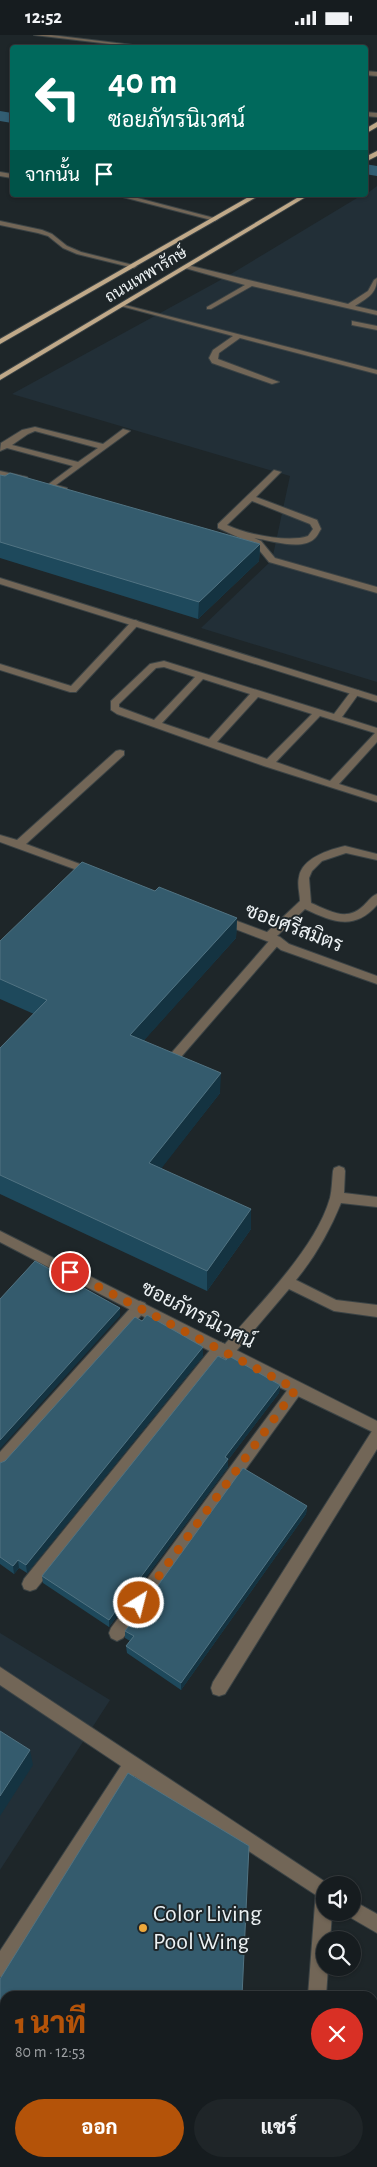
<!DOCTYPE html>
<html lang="th">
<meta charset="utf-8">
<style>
body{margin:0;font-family:"Alegreya Sans",Sarabun,sans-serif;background:#1f2528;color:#f1f3f6;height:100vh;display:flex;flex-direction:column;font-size:19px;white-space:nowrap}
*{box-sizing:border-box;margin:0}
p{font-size:16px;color:#9ea1a4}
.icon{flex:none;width:28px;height:28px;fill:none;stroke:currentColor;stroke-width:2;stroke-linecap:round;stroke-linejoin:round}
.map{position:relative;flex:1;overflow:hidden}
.panel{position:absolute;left:0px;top:1956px;width:378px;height:176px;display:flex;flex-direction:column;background:#161c1f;border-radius:15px 15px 0 0;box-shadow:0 1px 4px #0004,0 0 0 1px #353a3d}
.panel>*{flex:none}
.guide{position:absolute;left:10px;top:10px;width:358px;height:152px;border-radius:5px;box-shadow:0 1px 4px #0004,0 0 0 1px #353a3d;background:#00695c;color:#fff;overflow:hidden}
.tools{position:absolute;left:316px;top:1841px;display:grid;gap:10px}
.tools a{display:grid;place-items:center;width:45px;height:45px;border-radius:50%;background:#161c1f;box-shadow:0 1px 4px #0004,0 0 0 1px #353a3d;font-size:25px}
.pin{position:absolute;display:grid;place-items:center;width:42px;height:42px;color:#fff;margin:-21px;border:2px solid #fff;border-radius:50%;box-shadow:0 1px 5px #0007}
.me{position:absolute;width:55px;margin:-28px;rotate:36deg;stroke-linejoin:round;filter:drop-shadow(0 0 4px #0008)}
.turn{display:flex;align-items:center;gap:18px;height:105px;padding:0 15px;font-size:22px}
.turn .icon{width:65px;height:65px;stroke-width:2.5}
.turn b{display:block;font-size:35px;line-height:42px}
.then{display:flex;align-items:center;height:48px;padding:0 15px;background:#0003;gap:10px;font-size:19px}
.round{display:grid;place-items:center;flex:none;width:52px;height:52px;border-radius:26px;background:#1f2528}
.overview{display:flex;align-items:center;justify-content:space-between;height:85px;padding:0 15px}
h1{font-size:30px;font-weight:800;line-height:38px;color:#b45309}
.button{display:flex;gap:10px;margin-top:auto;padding:10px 15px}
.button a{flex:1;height:58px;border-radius:30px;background:#b45309;color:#fff;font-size:20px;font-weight:800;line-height:58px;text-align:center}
.button a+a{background:#1f2528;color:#f1f3f6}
.status{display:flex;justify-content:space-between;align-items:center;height:35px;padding:0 25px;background:#161c1f;direction:ltr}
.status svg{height:14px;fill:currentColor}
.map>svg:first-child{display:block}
</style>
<div class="status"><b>12:52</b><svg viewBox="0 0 49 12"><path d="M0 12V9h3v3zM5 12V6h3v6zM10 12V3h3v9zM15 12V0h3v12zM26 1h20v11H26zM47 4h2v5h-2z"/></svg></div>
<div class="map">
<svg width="377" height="2132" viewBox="0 0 377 2132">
<rect width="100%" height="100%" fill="#1e2629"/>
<path fill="#222f37" d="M377 151V647L201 593 272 525 290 441 12 359 226 242 362 160H365Z
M0 1598 110 1665 0 1835Z"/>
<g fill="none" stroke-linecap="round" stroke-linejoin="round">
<path fill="#325e73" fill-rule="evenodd" d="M0 76 12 78V88L0 86Z
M365 129 377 131V141L365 139Z"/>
<defs>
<path id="service" d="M34 0H51L149 12H136Z
M365 36 377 37V41L365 40Z
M0 137 12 139V143L0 141Z
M115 160H126L218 184 215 186Z
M187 230 348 269 368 256 374 245 377 243C377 259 367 263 355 271L377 276V280L252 251 211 274H207V272L245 250 185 233 184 232Z
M121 269 377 335V339L240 303 219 318 218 324 279 347 272 349 212 328 209 323 213 315 233 301 121 271Z
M352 286 377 291V295L352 290Z
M35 392 103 409 123 394 130 396 56 450 67 453V457H64L46 451 73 431 7 413 0 416 1 408 22 395ZM35 396 98 413 78 427 12 410 28 399Z
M274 435 281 437 256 462 317 485 321 494C319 497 317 502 314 504 301 516 270 505 254 503L261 506 275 523 377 552V558L269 527 255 510 218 493V489ZM252 466 310 489 313 494 308 501C288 508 245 499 227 490Z
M0 436 27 442 28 444 24 446 0 440Z
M135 585 138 586V590L76 657H70L0 635V629L71 651 132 586Z
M164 626 334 679 352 655H358L360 657 342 682 377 693V707L339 749 377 761V767L264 731 117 679 111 675V666L150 629ZM164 632 195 642 154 685 119 672V669L156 633ZM203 644 250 659 209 704 162 688ZM258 662 312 679 267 724 217 707ZM320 681 375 698 330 746 276 727Z
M345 811 377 819V825L346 818 322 826 312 836 309 843 311 868C328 875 346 887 362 872 367 868 371 861 377 859V870C354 896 333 887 305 874L277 901 282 905 280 908 175 1029H167L165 1026 167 1023 269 906 263 902 265 899 300 866C300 859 297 850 299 842 302 823 328 815 345 811Z
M339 1131 344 1133 345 1136 344 1158 377 1162V1172L341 1168C330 1195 315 1222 296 1245L336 1265 377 1270V1282L334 1276 289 1254 232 1321 227 1323 222 1321 36 1554 30 1556 24 1554 22 1549 24 1544 215 1309 220 1307 225 1309C259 1269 316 1213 330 1163 332 1155 332 1145 333 1136L334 1133Z
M140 1266 145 1268 147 1272 145 1276 5 1433 0 1435V1417L135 1268Z
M296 1348 301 1350 303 1354 301 1358 123 1603 117 1606 111 1603 109 1598 111 1593 291 1350Z
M377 1395V1414L225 1659 219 1661 213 1659 211 1653 213 1647 372 1396Z
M325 1847 331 1850H325V1878H332L330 1905H325V1932H328L326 1961H308L316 1856 319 1850Z
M329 2128H352L354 2132H331Z"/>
<path id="minor" d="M365 77 377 78V82L365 81Z
M0 186 42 195 52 199 67 211 81 217 137 231 134 233 77 219 63 213 48 201 38 198 0 190Z
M0 543 377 661V667L0 549Z
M120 715 124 716V720L26 809 96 835 97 837 96 839H88L0 807V800L17 805 116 716Z
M221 880 280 902 289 909 377 941V949L281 915 272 908 217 887 215 884 217 881Z
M0 1196 377 1386V1399L277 1351 0 1207Z
M0 1632 330 1850H325V1866L134 1741 7 1940 0 1942V1916L121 1731 0 1650Z
M352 1865 377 1879V1898L346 1880 344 1878H352Z"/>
<path id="primary" d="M377 87V92L365 99V94Z
M377 116V121L365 127V122Z
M252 160H260L0 309V304Z
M302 160H309L0 345V340Z"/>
</defs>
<use href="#service" stroke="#3b4345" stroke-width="2"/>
<use href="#minor" stroke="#3b4345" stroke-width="2"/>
<use href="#primary" stroke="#3b4345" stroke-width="2"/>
<use href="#service" fill="#726657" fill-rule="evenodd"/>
<use href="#minor" fill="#726657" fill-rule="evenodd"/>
<use href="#primary" fill="#c0a989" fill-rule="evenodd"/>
</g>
<path fill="#1e495c" d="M0 440 260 509 259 526 198 584 0 523Z
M155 856 237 883 236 903 144 1005 220 1058 161 1133 251 1194 207 1256 0 1159V1013L34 979 0 964V906Z
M142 1286 203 1312V1321L27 1538 19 1533 14 1539 0 1529V1428L5 1426Z
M226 1325 280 1350 279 1358 228 1425V1432L109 1592 43 1548 42 1541Z
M307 1471 306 1479 181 1655 127 1618 126 1611 130 1606 125 1603V1596Z"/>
<path fill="#143341" d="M260 509 259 526 198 584 199 567Z
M237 883 236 903 131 1020 130 1000Z
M221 1038 220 1058 150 1148 149 1128Z
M251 1174V1194L207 1256V1236Z
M120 1273V1281L0 1414V1405Z
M203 1312V1321L27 1538 26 1530Z
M280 1350 279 1358 228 1425V1432L109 1592V1585L225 1422Z
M307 1471 306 1479 181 1655V1648Z
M18 1525 19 1533 14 1539 13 1531Z
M30 1715 33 1730 0 1781V1761Z"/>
<path fill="#345b6d" stroke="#517382" d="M10 438 260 509 199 567 0 507V440L5 441Z
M82 827 155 856 159 852 237 883 130 1000 221 1038 149 1128 251 1174 207 1236 0 1140V1013L47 965 0 944V906Z
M35 1226 120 1273 0 1405V1264Z
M147 1280 203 1312 26 1530 18 1525 13 1531 0 1522V1428L5 1426 135 1282 142 1286Z
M218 1321 226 1325 229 1321 280 1350 225 1422 228 1424 109 1585 42 1541Z
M243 1433 307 1471 181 1648 126 1611 134 1601 125 1596Z
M0 1696 30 1715 0 1761Z
M128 1738 249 1811 242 1961H5V2128H232L231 2132H0V1944Z"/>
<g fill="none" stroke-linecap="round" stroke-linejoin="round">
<path stroke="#b45309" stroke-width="9" stroke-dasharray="0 16.2" d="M70 1237 296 1354 139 1568"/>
</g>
<circle fill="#eda83b" stroke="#1e2629" stroke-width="2" cx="143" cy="1893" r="5"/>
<g text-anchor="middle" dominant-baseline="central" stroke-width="4" stroke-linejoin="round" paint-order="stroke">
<g font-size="16" fill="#edf2f4" stroke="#1e2629">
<text transform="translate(146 240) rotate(-31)">ถนนเทพารักษ์</text>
</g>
<g font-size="20" fill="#edf2f4" stroke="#1e2629">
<text transform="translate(294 893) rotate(21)">ซอยศรีสมิตร</text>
<text transform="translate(198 1280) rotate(27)">ซอยภัทรนิเวศน์</text>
</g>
<g font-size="24" fill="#edf2f4" stroke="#1e2629" text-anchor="start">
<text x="153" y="1879">Color Living<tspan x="153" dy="28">Pool Wing</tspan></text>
</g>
</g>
</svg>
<div class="tools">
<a><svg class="icon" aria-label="sound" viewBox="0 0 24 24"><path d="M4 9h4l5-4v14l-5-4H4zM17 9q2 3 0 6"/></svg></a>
<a><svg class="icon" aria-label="search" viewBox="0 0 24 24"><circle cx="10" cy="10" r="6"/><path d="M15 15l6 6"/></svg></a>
</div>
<div class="pin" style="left:70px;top:1237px;background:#d93025"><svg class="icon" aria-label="arrive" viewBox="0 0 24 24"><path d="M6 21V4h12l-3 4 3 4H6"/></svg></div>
<svg class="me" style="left:139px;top:1568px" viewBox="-20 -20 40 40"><circle r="17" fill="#b45309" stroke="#fff" stroke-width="3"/><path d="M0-11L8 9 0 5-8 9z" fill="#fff"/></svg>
<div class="guide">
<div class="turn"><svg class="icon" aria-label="left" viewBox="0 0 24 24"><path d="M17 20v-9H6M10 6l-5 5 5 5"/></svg><div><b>40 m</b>ซอยภัทรนิเวศน์</div></div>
<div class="then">จากนั้น<svg class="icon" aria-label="arrive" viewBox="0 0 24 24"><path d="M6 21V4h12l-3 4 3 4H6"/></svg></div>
</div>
<section class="panel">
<div class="overview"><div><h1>1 นาที</h1><p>80 m · 12:53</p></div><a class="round" style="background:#d93025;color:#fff"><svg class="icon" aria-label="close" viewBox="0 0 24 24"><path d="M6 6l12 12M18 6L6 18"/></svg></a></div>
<div class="button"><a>ออก</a><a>แชร์</a></div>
</section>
</div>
